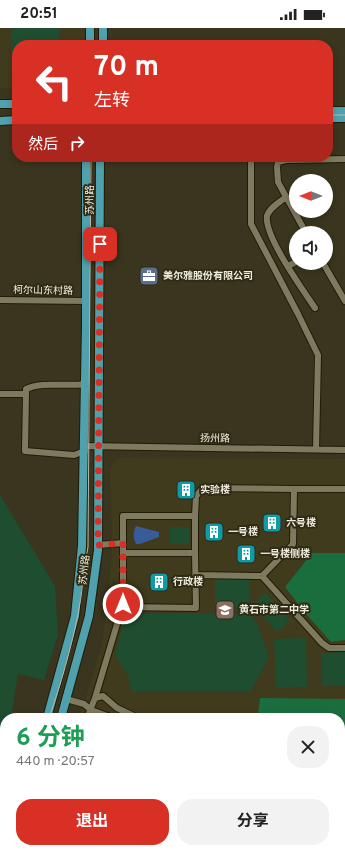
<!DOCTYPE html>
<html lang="zh">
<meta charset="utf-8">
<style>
body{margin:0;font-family:Overpass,"Noto Sans SC",sans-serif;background:#f2f2f2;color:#222;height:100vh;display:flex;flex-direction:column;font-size:15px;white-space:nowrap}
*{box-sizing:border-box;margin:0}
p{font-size:13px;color:#767676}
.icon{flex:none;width:22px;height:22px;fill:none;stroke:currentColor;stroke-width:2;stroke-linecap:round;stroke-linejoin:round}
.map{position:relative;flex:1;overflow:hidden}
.side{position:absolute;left:0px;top:685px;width:345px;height:140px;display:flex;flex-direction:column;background:#fff;border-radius:16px 16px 0 0;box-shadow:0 2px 6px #0003}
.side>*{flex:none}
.guide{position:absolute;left:12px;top:12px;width:321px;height:122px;border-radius:16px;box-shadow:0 2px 6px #0003;background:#d93025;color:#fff;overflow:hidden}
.needle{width:26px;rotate:270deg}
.fabs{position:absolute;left:289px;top:146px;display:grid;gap:8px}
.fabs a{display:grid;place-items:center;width:44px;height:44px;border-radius:50%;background:#fff;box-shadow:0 2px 6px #0003;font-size:20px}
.pin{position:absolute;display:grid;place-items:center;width:34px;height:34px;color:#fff;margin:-17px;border-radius:8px;box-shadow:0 2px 6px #0006}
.me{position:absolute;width:44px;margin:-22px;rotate:0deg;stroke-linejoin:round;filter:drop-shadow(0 0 3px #0008)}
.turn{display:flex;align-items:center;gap:14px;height:84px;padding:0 16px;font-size:18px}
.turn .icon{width:52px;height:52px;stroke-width:2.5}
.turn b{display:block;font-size:28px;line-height:34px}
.then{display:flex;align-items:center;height:38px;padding:0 16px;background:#0003;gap:8px;font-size:15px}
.round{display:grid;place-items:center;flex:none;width:42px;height:42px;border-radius:16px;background:#f2f2f2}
.summary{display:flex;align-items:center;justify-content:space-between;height:68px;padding:0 16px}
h1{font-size:24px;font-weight:700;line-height:30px;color:#1e9e55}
.action{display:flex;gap:8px;margin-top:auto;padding:8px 16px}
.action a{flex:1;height:46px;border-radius:16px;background:#d93025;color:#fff;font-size:16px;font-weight:700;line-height:46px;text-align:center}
.action a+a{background:#f2f2f2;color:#222}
.status{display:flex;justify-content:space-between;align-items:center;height:28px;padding:0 20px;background:#fff;direction:ltr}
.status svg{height:11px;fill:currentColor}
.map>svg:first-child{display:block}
</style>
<div class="status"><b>20:51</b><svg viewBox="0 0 49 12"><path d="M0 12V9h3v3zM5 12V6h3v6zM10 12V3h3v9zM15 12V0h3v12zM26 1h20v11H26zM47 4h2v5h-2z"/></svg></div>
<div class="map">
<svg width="345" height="825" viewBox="0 0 345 825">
<rect width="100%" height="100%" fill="#39351e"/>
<path fill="#403b1c" d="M0 0H89L88 17H17V60H0Z
M121 430 345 431V685L146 688V690H78L84 676 102 616 110 548 112 520 110 441 112 436 116 432Z
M345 772V825H321V820H340V777Z"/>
<path fill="#1e4e2f" d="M11 0H59V17H17V43H11Z
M0 467 55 558 58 607 44 652 18 646 11 690H5V699L0 707Z
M170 499H189V516H170Z
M215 549H249V581L215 580Z
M266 565 290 593 277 604 253 576Z
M248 585 257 595 269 629 251 663H131L129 650 115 627 123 596 134 586Z
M306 610 307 659 276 660 274 611Z
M345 624V657L322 658 321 625Z"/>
<path fill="#1a6e3e" d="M312 525H345V612L331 614 307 587 285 559Z
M260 670 345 671V762L340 764V690H146V688L258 687Z
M56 820H306L304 825H55Z"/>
<path fill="#385b9a" d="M136 498 159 504V509L140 516H136C133 510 133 504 136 498Z"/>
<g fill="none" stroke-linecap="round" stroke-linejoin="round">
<defs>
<path id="minor" d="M251 129V196L298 286 318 327 316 421
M286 169C280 174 269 180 267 188 264 208 303 262 315 280
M306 205 278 154 277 139 278 134 286 132 345 131
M323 235 345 273
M288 238 296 234
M0 272 86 273
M0 366H26V361C43 353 66 359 85 356
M26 366 25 423 74 427 85 423
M85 418 345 422
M294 461H345
M195 488 196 468 203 460 294 461 293 516 262 548
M98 517 123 515V525H195V488H123V515
M196 547 262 548 322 615 329 620H345
M122 579 196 580 195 525
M95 670 103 668 117 680 136 689 135 690
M66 671 84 676 91 682 113 690
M87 690 95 670 123 576V525
M340 780 345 775
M340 806 345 814"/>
<path id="major" d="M103 0V17
M90 17V0
M0 76H17
M328 83H345
M328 90H345
M0 93 17 92
M47 690 75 588 82 518 86 297V129
M61 690 89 588 98 522 100 129
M0 804 5 793
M5 825 7 820"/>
</defs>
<use href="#minor" stroke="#201c06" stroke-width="8"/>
<use href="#major" stroke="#201c06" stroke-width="10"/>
<use href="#minor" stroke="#7e7a60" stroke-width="6"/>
<use href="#major" stroke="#50a1ae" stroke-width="8"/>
<path stroke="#bab7a7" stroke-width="1" d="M328 87H345
M49 690C61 656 71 621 78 586 83 564 83 541 88 519L91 129
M0 821 5 810"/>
</g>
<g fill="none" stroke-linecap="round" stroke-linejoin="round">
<path stroke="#d93025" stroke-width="7" stroke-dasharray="0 12.6" d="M100 216 98 517 123 515V576"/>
</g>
<defs>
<symbol id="office-square" viewBox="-11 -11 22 22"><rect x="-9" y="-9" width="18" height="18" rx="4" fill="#5c6f8a" stroke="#2f2b14"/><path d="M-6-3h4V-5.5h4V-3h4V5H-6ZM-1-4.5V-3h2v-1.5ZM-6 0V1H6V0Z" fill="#fff"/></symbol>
<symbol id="building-square" viewBox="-11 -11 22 22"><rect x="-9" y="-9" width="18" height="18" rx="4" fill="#0f9aa8" stroke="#2f2b14"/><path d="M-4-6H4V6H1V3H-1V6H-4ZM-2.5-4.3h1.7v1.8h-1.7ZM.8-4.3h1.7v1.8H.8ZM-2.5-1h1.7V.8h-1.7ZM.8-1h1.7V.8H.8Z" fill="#fff"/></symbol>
<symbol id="school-square" viewBox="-11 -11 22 22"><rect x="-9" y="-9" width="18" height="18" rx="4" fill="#8d6e63" stroke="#2f2b14"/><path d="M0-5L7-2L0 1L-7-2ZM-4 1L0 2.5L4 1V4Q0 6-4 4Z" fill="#fff"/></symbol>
</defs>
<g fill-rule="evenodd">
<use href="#office-square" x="138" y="237" width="22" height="22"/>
<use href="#building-square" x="175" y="451" width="22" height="22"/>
<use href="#building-square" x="261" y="484" width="22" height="22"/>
<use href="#building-square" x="203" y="493" width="22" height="22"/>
<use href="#building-square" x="235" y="515" width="22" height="22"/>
<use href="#building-square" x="148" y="543" width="22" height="22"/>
<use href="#school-square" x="214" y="571" width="22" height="22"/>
</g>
<g text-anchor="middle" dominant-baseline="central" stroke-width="4" stroke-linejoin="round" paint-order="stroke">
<g font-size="10" fill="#eeecde" stroke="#2f2b14">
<text transform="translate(90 172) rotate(-90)">苏州路</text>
<text transform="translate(43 263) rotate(1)">柯尔山东村路</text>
<text transform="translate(215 411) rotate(1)">扬州路</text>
<text transform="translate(85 542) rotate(-83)">苏州路</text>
</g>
<g font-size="10" font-weight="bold" fill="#eeecde" stroke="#2f2b14" text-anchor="start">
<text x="163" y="248">美尔雅股份有限公司</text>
<text x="200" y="462">实验楼</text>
<text x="286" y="495">六号楼</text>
<text x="228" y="504">一号楼</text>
<text x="260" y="526">一号楼侧楼</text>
<text x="173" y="554">行政楼</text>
<text x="239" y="582">黄石市第二中学</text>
</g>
</g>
</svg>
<div class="fabs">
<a><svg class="needle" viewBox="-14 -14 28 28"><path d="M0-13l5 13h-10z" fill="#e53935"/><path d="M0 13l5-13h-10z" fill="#767676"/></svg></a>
<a><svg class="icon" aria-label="sound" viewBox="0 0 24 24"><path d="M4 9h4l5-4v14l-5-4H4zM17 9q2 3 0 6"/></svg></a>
</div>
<div class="pin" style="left:100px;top:216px;background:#d93025"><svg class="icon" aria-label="arrive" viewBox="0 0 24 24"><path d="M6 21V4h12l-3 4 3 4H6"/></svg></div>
<svg class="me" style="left:123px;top:576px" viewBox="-20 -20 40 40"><circle r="17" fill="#d93025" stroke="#fff" stroke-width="3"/><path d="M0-11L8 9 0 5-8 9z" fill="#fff"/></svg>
<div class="guide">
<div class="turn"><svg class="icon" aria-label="left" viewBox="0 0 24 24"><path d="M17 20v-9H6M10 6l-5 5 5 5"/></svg><div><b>70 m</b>左转</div></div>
<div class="then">然后<svg class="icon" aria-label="right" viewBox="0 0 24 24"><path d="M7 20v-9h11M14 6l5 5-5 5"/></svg></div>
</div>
<section class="side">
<div class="summary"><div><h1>6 分钟</h1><p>440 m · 20:57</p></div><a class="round"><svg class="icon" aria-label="close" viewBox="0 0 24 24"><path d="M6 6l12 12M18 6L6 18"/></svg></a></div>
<div class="action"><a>退出</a><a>分享</a></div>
</section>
</div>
